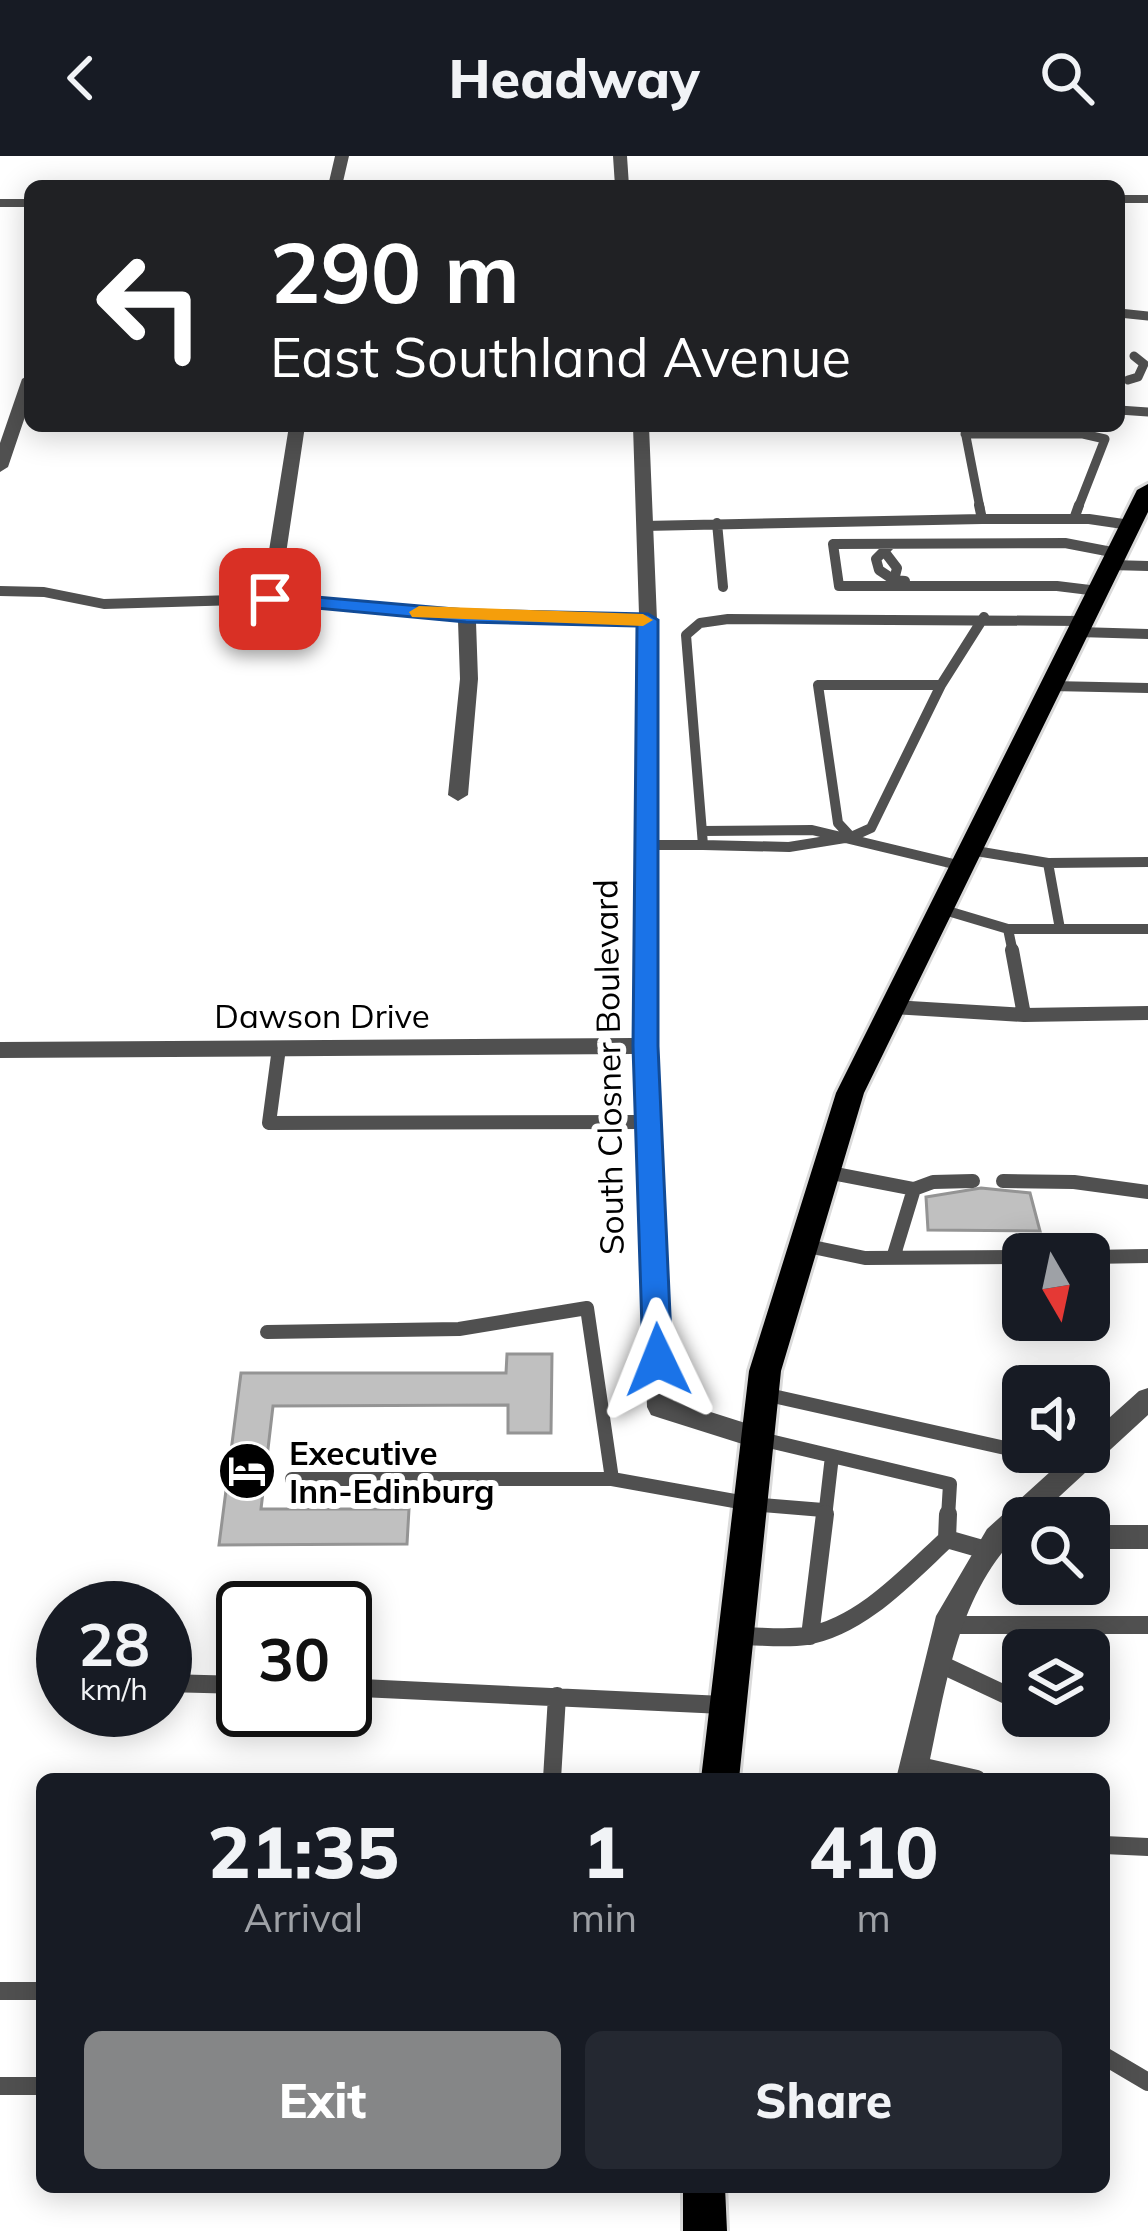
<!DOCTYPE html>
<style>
body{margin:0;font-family:Mulish,sans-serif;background:#242831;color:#f1f3f6;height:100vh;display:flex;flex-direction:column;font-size:45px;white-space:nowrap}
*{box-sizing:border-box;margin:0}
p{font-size:39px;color:#9ea1a6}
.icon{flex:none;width:66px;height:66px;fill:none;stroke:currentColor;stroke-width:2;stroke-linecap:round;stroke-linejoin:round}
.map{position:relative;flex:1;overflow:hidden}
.drawer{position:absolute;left:36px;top:1617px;width:1074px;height:420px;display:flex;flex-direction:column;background:#171b24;border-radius:18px;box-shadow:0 6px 30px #0003}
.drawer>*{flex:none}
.hud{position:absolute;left:24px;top:24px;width:1101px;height:252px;border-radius:18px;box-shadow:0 6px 30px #0003;background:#202124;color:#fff;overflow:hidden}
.needle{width:78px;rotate:171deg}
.fabs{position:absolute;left:1002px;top:1077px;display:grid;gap:24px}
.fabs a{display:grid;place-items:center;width:108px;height:108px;border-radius:18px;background:#171b24;box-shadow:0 6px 30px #0003;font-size:60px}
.speed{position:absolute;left:36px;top:1425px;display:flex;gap:24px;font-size:60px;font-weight:700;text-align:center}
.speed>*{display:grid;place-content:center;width:156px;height:156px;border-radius:50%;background:#171b24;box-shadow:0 6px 30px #0003;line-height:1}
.speed small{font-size:30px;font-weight:400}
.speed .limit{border:6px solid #111;border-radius:18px;background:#fff;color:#111}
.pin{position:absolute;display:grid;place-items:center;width:102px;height:102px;color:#fff;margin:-51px;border-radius:24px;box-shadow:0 6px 18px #0006}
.me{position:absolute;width:132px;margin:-66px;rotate:358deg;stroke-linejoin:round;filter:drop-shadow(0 0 9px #0008)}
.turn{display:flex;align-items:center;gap:42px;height:252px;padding:0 48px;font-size:54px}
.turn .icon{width:156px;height:156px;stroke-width:2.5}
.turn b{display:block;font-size:84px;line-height:102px}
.eta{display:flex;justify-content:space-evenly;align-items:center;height:204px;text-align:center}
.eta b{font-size:72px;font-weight:800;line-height:84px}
.primary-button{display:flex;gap:24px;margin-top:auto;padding:24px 48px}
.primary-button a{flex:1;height:138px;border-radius:18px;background:#858687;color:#fff;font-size:48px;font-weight:800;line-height:138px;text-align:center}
.primary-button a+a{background:#242831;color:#f1f3f6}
header{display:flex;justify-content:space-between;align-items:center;height:156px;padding:0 48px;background:#171b24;font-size:54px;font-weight:800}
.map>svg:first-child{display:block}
</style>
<header><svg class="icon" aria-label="back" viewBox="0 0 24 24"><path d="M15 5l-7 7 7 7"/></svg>Headway<svg class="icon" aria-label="search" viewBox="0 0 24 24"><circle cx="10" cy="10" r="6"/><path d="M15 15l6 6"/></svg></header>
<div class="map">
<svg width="1148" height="2075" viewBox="0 0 1148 2075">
<rect width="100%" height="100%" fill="#fff"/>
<path fill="#c0c0c0" stroke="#949494" stroke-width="3" d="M981 1032 1030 1037 1040 1075 928 1074 926 1041Z
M507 1198H552L551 1277H508V1249L273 1250 261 1353H409L407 1388 219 1389 241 1217H506Z"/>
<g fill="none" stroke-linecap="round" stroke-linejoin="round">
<defs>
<path id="primary" d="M1148 328V356L864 937 781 1215 739 1623H701L749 1215 836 937 1137 334Z
M683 2031H725L727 2075H683Z"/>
</defs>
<use href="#primary" stroke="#dbdbdb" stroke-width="6"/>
<path stroke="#505050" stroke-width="9" d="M1119 157 1148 160
M1128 224 1138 221 1144 208 1134 200
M1119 254 1148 256
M964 270 980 352
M965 278H1083L1105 283 1078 352"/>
<path stroke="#505050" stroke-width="10" d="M979 349 982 363H1089L1130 369
M1074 363 1079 349
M717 367 723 431
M644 370 982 363
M891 388 884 395 897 412 894 424 905 425
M884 395 876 403 879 414 894 424
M1111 409 1148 410
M1098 435 1057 430H839L833 388 1065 387 1117 397
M1078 476 1148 478
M818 529H941L871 672 851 681 838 667Z
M941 529 984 461
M1051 530 1148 532
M702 675 812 674 962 710
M851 681 789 691 703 689 686 479 700 467 728 463 1083 465
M646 689H703
M970 694 1048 707 1148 706
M1048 707 1060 773
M941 753 1008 773H1148
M1008 773 1013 797"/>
<path stroke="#505050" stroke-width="14" d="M893 851 1024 859 1012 794
M1024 859 1148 857
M279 892 269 967 648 966
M826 1016 914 1033
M1003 1025 1074 1026 1148 1036
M803 1089 865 1102 1023 1101
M1089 1101 1148 1100
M893 1102 914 1033 933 1026 973 1025
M267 1176 459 1173 587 1152 612 1323
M764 1238 1023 1296
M757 1282 950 1328 948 1361
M1025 1296 1078 1308
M292 1323H612L751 1348 823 1354
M825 1361 832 1300"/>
<path stroke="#505050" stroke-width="18" d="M947 1383 948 1358
M951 1469H1148
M739 1480C761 1480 785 1483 806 1480 861 1471 908 1419 947 1383L989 1395
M810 1480 825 1358
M936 1506 1015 1543
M165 1527 243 1529
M361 1532 723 1549
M911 1608 977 1623
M552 1623 557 1540
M1104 1689 1148 1691
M0 1835H42
M1104 1900 1148 1926
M0 1930H42"/>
<path fill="#505050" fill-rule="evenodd" d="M335 0H349L342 30H328Z
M613 0H627L629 30H615Z
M1119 39H1148V47H1119Z
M0 43H30V51H0Z
M30 218V246L8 311 0 316V287L22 223Z
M289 270H305L280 438 467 455 639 458 633 270H649L657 464 656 890 673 1244 764 1273 768 1281 764 1289 755 1292 660 1262 651 1259 647 1251 634 898 0 902V886L634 882 639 469 476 466 478 523 468 639 458 645 448 639 460 523 458 465 270 448 104 453 44 441 0 440V430L44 431 104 443 262 438Z
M1148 1232V1259L1036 1362H1023V1374C955 1437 945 1538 926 1623H896L936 1460 987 1373 1072 1296H1089V1280L1139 1235Z
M1089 1369H1148V1393H1089Z"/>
<use href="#primary" fill="#000" fill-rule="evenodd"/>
</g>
<path fill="#1a73e8" stroke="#114b97" stroke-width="3" d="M270 437 466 454 648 458 658 464V890L672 1204 668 1212H647L643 1204 633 890 637 470 466 466 262 447V438Z"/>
<path fill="#f59e0b" d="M419 450 643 458 653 464 643 470 412 461 409 456Z"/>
<defs>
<symbol id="hotel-disc" viewBox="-11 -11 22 22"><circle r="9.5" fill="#000" stroke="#fff"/><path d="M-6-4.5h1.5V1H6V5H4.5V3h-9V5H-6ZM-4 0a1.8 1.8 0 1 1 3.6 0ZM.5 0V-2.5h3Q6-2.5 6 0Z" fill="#fff"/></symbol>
</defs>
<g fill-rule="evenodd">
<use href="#hotel-disc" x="214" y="1282" width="66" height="66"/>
</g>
<g text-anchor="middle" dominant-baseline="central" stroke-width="12" stroke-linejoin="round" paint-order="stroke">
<g font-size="33" fill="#000" stroke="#fff">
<text x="322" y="859">Dawson Drive</text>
<text transform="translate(608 911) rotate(-91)">South Closner Boulevard</text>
</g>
<g font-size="33" font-weight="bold" fill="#000" stroke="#fff" text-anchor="start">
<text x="289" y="1296">Executive<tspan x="289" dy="38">Inn-Edinburg</tspan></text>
</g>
</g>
</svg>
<div class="fabs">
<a><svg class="needle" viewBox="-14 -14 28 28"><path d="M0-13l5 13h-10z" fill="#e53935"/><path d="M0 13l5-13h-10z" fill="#9ea1a6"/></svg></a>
<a><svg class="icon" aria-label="sound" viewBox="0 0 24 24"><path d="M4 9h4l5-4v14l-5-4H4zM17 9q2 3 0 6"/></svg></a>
<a><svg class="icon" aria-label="search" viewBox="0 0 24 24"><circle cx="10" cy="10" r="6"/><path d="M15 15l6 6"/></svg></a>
<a><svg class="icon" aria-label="layers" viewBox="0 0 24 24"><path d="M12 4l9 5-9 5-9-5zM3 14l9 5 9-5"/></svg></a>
</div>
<div class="speed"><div>28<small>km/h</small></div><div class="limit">30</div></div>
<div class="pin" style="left:270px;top:443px;background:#d93025"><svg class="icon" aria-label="arrive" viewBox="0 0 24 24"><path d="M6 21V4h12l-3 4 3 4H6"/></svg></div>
<svg class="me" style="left:658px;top:1204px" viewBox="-20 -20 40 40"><path d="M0-17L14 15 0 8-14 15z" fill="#1a73e8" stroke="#fff" stroke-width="4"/></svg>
<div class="hud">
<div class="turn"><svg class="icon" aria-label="left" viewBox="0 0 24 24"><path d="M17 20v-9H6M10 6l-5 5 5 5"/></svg><div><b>290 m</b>East Southland Avenue</div></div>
</div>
<section class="drawer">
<div class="eta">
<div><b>21:35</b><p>Arrival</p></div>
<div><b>1</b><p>min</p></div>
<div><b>410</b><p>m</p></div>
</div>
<div class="primary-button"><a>Exit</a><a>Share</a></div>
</section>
</div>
